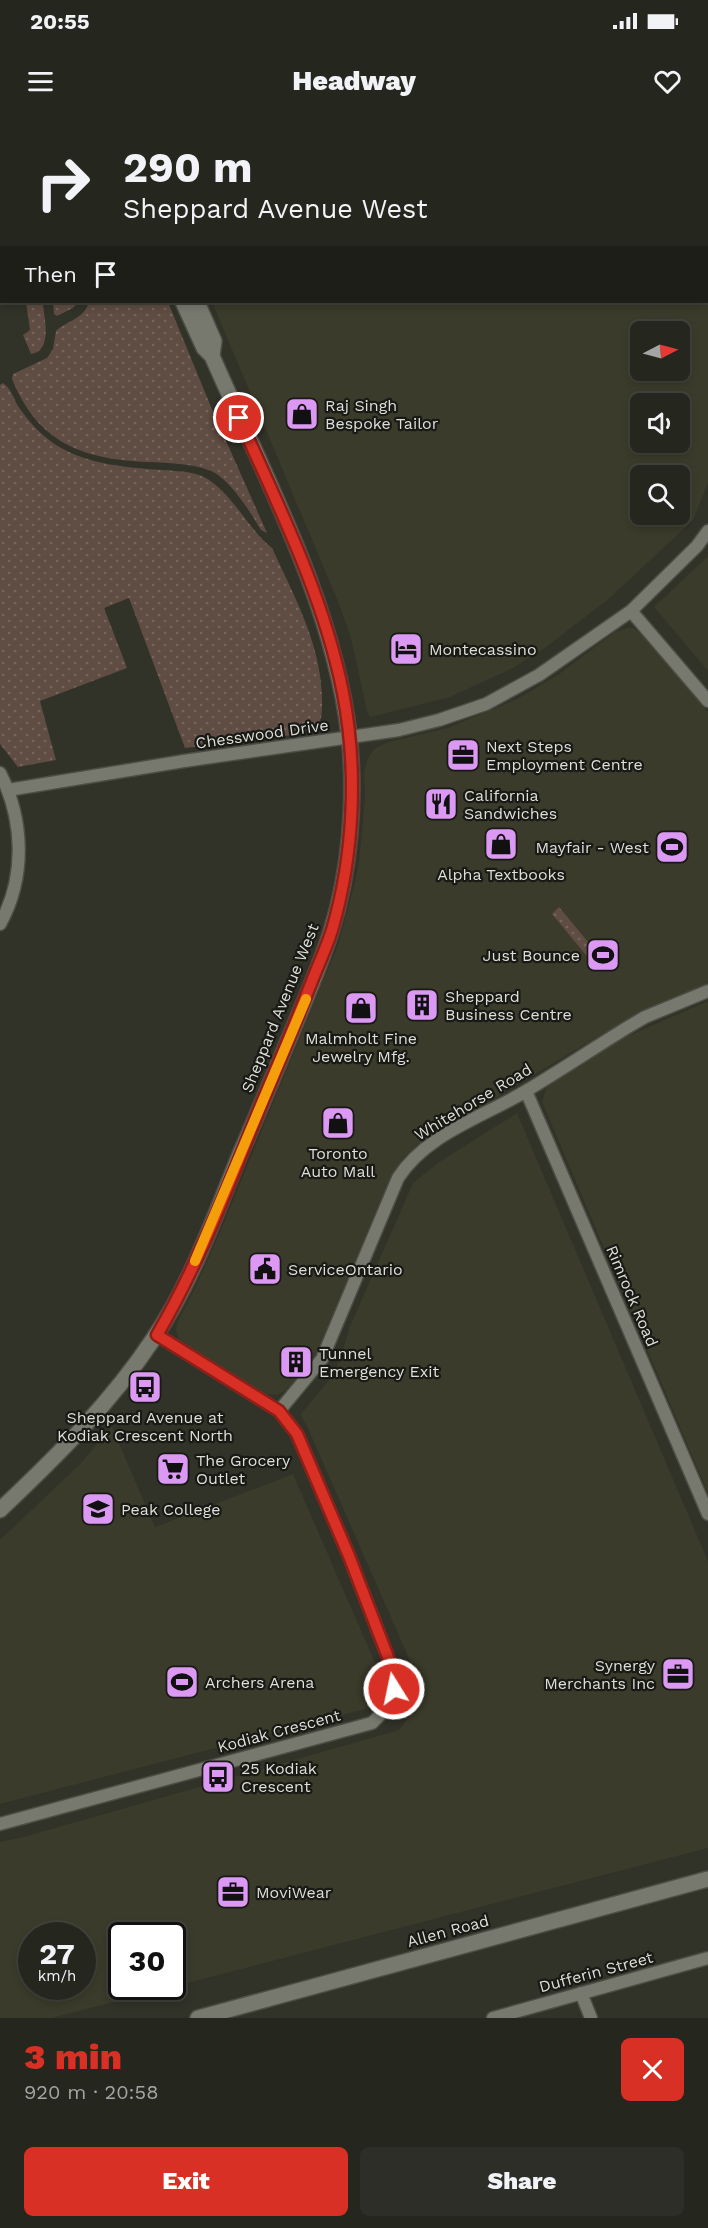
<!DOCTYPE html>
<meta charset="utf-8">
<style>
body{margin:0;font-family:"Work Sans",sans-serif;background:#2d2e27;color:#f1f3f6;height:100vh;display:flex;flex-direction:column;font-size:22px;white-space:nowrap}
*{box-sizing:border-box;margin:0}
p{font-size:20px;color:#a3a5a4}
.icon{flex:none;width:33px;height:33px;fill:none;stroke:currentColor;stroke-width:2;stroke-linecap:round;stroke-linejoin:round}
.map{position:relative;height:1898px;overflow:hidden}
.sheet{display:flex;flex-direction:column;background:#25261e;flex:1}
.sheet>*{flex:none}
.banner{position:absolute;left:0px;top:0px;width:708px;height:183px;box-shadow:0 3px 9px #0003,0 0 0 2px #42433c;background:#25261e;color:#f1f3f6;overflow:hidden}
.needle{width:39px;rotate:84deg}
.controls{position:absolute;left:630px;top:201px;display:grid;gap:12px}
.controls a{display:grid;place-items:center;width:60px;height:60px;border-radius:9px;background:#25261e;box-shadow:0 3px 9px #0003,0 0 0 2px #42433c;font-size:30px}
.speed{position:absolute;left:18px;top:1802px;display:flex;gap:12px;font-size:30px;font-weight:700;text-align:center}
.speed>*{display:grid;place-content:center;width:78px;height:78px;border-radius:50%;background:#25261e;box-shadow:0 3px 9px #0003,0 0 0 2px #42433c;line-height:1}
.speed small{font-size:15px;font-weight:400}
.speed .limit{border:3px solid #111;border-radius:9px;background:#fff;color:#111}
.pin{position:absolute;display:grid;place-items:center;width:51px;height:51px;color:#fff;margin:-26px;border:3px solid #fff;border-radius:50%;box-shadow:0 2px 6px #0007}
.me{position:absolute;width:66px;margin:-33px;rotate:350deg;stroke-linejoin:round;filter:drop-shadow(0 0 4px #0008)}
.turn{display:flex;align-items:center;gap:21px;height:126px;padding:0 24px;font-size:27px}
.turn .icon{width:78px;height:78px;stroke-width:2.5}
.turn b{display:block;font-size:42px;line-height:51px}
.then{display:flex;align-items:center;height:57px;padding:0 24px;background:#0003;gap:12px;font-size:22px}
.round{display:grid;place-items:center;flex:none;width:63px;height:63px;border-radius:9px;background:#2d2e27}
.summary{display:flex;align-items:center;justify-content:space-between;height:102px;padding:0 24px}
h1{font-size:36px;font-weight:800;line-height:45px;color:#d93025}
.button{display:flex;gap:12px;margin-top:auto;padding:12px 24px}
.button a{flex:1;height:69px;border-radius:9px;background:#d93025;color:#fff;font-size:24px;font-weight:800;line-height:69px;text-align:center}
.button a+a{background:#2d2e27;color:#f1f3f6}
.status{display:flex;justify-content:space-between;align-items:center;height:42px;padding:0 30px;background:#25261e;direction:ltr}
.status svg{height:16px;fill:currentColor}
header{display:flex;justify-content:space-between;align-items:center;height:78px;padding:0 24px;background:#25261e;font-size:27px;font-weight:800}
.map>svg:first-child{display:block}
</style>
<div class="status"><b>20:55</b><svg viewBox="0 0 49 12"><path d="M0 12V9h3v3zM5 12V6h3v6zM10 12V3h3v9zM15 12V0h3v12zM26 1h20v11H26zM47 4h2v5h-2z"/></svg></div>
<header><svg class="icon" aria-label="menu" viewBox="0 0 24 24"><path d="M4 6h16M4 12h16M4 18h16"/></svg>Headway<svg class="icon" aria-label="heart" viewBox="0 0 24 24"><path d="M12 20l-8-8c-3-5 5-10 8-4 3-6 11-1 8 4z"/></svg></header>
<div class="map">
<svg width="708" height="1898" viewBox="0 0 708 1898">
<defs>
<pattern id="green-dots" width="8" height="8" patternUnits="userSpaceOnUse" patternTransform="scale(1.5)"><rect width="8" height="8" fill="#5f4c42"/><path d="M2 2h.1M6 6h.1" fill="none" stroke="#76655d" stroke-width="1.8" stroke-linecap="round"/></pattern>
</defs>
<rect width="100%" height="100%" fill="#313228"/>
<path fill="#3a3b2a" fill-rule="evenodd" d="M133 0H476L133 2Z
M574 0H708V363L693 400 611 477 545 528 513 548 450 577 370 597 367 591 351 518 339 484 212 182H706V2L568 1ZM640 212H680V250H640ZM640 284H680V322H640ZM640 356H680V394H640Z
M708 436V551L654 487Z
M627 508H633L645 517 708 592V864L627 899 417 1025 405 1036 391 1055 314 1238 286 1270 278 1275 266 1274 184 1224 178 1218 176 1211 177 1203 196 1166 220 1112 338 825 354 766 359 742 365 678 364 651 368 638 375 628 388 622 447 608 517 579 559 554 615 512Z
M708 881V1373L542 982 546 969 552 962 626 917Z
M517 993 708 1441V1728L52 1898H0V1722L27 1716 399 1610 417 1587 418 1559 306 1304 300 1295 335 1253 351 1204 413 1063 439 1042ZM32 1815H82V1866H32ZM122 1815H172V1866H122Z
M112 1307 155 1407 293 1354 383 1561 378 1578 369 1588 0 1684V1420L79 1345Z"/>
<path fill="url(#green-dots)" d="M0 0H88L89 1 2 2 1 23Z
M26 182H42L43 185C45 201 52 231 31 234L23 215 30 210Z
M53 182H78L73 188 57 196 54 194Z
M89 182H168L211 287 267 413 261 410C251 393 230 359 211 351 191 343 168 343 147 342 82 339 38 323 12 259L13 254 47 238 53 229 56 211C68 200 84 199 89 182Z
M3 263C11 269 13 277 18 286 28 301 41 315 56 325 89 345 124 347 162 350 176 351 194 351 206 358 234 375 247 408 272 428 294 476 321 524 322 578 322 590 323 599 316 609L293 615 185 628 129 478 104 488 127 548 40 581 56 640 18 647 0 624V265Z
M559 787 598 834 590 840 552 794Z"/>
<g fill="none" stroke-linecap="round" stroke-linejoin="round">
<defs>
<path id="street" d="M631 491 708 581
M0 653C24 700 26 757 0 804
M8 670 184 641 399 610 439 600 486 584 539 555 631 491 697 426 708 411
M526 971 708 1394
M279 1291 322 1239 398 1058C426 1014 483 997 526 971 561 950 594 928 628 907L645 897 708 871
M0 1704 372 1603 393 1582 396 1558 349 1436 297 1314 279 1291 157 1215
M581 1873 591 1898
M493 1898 708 1838"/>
<path id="secondary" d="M103 0 104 2
M120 0V2
M197 182 214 221 212 236
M0 1390C56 1337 111 1283 154 1218 192 1162 215 1095 241 1032 260 989 278 945 296 902 308 873 321 843 331 812 350 752 356 678 349 615 334 485 264 355 212 236L204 228 183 182
M198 1898 708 1759"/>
</defs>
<use href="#street" stroke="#4c4d44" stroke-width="15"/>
<use href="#secondary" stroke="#4c4d44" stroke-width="18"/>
<use href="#street" stroke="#78796e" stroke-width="12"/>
<use href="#secondary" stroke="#78796e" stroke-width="15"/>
<path stroke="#93948c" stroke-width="3" d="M513 2 519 0
M0 133H2"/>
</g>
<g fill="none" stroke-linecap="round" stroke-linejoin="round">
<defs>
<path id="route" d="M239 298C279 387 324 477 343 573 358 650 354 735 332 810 327 826 320 841 314 856 298 897 281 938 264 978 231 1058 201 1140 157 1215L279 1291 297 1314 349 1436 396 1558 394 1569"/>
</defs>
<use href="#route" stroke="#8d1f18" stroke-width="15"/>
<use href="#route" stroke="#d93025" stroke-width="10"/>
<path stroke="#f59e0b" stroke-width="10" d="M195 1141 306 879"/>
</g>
<defs>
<symbol id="shop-square" viewBox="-11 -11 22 22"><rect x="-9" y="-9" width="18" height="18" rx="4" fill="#dc99f4" stroke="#191915"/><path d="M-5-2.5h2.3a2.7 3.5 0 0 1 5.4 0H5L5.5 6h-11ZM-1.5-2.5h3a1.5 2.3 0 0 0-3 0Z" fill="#111"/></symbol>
<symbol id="hotel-square" viewBox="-11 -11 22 22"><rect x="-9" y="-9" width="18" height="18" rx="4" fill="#dc99f4" stroke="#191915"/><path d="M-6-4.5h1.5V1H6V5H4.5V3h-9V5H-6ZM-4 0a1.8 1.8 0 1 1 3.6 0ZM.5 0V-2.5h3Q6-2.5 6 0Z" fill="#111"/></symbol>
<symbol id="office-square" viewBox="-11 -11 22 22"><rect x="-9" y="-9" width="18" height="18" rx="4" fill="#dc99f4" stroke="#191915"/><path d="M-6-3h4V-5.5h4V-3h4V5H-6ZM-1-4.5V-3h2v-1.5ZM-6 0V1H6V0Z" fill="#111"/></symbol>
<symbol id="restaurant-square" viewBox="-11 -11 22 22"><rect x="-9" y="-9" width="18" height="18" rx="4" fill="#dc99f4" stroke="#191915"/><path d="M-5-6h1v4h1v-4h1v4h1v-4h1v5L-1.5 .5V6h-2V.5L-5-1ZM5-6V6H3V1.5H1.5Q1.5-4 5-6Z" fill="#111"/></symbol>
<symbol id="stadium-square" viewBox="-11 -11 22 22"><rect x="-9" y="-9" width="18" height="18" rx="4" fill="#dc99f4" stroke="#191915"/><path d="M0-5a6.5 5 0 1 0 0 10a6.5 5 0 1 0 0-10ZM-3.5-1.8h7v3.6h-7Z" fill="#111"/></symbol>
<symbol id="building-square" viewBox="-11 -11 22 22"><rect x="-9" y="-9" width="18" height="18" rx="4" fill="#dc99f4" stroke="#191915"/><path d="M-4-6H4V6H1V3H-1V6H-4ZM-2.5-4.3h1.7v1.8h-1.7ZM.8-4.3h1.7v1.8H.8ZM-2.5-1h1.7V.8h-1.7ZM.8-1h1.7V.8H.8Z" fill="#111"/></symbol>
<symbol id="civic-square" viewBox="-11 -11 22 22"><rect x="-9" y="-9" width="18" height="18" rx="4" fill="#dc99f4" stroke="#191915"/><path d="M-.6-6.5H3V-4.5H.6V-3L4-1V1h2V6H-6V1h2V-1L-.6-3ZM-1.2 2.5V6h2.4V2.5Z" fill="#111"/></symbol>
<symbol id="bus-square" viewBox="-11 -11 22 22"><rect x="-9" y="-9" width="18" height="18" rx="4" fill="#dc99f4" stroke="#191915"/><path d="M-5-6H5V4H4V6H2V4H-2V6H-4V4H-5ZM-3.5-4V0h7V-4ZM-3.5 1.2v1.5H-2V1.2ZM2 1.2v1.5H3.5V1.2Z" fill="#111"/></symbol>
<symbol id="supermarket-square" viewBox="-11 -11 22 22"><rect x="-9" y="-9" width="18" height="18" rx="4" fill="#dc99f4" stroke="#191915"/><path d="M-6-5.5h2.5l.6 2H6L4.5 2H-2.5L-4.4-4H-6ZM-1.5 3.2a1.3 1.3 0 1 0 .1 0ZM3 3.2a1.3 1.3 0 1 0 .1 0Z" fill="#111"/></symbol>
<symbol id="university-square" viewBox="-11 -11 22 22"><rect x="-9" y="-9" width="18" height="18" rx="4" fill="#dc99f4" stroke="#191915"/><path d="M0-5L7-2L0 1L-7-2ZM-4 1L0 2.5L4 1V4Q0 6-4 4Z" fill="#111"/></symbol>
</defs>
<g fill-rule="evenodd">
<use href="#shop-square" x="283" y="275" width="38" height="38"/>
<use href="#hotel-square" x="387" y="510" width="38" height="38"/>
<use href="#office-square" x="444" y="616" width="38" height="38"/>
<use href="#restaurant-square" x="422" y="665" width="38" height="38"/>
<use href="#shop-square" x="482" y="705" width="38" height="38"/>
<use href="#stadium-square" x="653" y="708" width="38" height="38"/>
<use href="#stadium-square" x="584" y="816" width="38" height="38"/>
<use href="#building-square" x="403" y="866" width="38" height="38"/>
<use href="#shop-square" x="342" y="869" width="38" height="38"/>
<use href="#shop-square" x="319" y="984" width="38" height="38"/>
<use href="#civic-square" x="246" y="1130" width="38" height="38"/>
<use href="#building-square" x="277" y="1223" width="38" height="38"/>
<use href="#bus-square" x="126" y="1248" width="38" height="38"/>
<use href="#supermarket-square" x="154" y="1330" width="38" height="38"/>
<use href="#university-square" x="79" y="1370" width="38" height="38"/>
<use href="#office-square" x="659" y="1535" width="38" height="38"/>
<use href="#stadium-square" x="163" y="1543" width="38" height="38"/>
<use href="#bus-square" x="199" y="1638" width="38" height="38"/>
<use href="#office-square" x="214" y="1753" width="38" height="38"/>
</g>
<g text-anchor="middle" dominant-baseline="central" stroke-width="4.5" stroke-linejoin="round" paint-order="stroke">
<g font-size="16" fill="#dedfd8" stroke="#191915" text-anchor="start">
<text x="325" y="285">Raj Singh<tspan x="325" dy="18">Bespoke Tailor</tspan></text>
<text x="429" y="529">Montecassino</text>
<text x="486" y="626">Next Steps<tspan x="486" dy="18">Employment Centre</tspan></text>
<text x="464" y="675">California<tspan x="464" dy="18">Sandwiches</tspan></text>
<text x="649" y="727" text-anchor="end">Mayfair - West</text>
<text x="501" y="754" text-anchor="middle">Alpha Textbooks</text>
<text x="580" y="835" text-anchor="end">Just Bounce</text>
<text x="445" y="876">Sheppard<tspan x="445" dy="18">Business Centre</tspan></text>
<text x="361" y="918" text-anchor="middle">Malmholt Fine<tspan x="361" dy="18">Jewelry Mfg.</tspan></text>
<text x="338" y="1033" text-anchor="middle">Toronto<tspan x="338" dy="18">Auto Mall</tspan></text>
<text x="288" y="1149">ServiceOntario</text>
<text x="319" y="1233">Tunnel<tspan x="319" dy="18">Emergency Exit</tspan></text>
<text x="145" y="1297" text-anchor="middle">Sheppard Avenue at<tspan x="145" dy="18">Kodiak Crescent North</tspan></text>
<text x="196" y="1340">The Grocery<tspan x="196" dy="18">Outlet</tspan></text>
<text x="121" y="1389">Peak College</text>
<text x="655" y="1545" text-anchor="end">Synergy<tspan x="655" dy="18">Merchants Inc</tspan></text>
<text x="205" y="1562">Archers Arena</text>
<text x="241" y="1648">25 Kodiak<tspan x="241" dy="18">Crescent</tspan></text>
<text x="256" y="1772">MoviWear</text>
</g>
<g font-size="16" fill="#dedfd8" stroke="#191915">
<text transform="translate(262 614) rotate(-8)">Chesswood Drive</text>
<text transform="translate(280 888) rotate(-68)">Sheppard Avenue West</text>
<text transform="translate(473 982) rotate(-31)">Whitehorse Road</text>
<text transform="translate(632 1176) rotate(67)">Rimrock Road</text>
<text transform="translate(279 1611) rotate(-15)">Kodiak Crescent</text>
<text transform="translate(448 1811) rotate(-15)">Allen Road</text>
<text transform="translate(596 1852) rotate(-15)">Dufferin Street</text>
</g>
</g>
</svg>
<div class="controls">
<a><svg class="needle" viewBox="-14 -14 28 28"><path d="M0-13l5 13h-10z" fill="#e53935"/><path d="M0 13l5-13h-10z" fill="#a3a5a4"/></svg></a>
<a><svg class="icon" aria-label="sound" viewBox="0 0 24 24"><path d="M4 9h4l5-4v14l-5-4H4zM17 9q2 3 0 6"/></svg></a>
<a><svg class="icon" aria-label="search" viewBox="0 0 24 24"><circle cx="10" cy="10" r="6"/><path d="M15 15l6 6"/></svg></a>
</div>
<div class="speed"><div>27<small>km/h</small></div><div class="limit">30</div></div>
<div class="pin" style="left:239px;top:298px;background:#d93025"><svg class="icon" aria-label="arrive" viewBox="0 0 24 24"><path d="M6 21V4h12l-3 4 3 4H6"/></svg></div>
<svg class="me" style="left:394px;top:1569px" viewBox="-20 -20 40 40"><circle r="17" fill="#d93025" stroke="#fff" stroke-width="3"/><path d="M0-11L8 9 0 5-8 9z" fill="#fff"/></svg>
<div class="banner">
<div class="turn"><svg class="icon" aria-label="right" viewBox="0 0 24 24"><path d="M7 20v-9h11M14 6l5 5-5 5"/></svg><div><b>290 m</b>Sheppard Avenue West</div></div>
<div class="then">Then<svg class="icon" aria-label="arrive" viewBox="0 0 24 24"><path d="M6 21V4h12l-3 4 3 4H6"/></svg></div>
</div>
</div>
<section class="sheet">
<div class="summary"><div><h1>3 min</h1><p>920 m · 20:58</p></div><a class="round" style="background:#d93025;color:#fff"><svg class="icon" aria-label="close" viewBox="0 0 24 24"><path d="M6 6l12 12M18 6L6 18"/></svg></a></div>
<div class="button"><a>Exit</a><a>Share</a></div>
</section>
